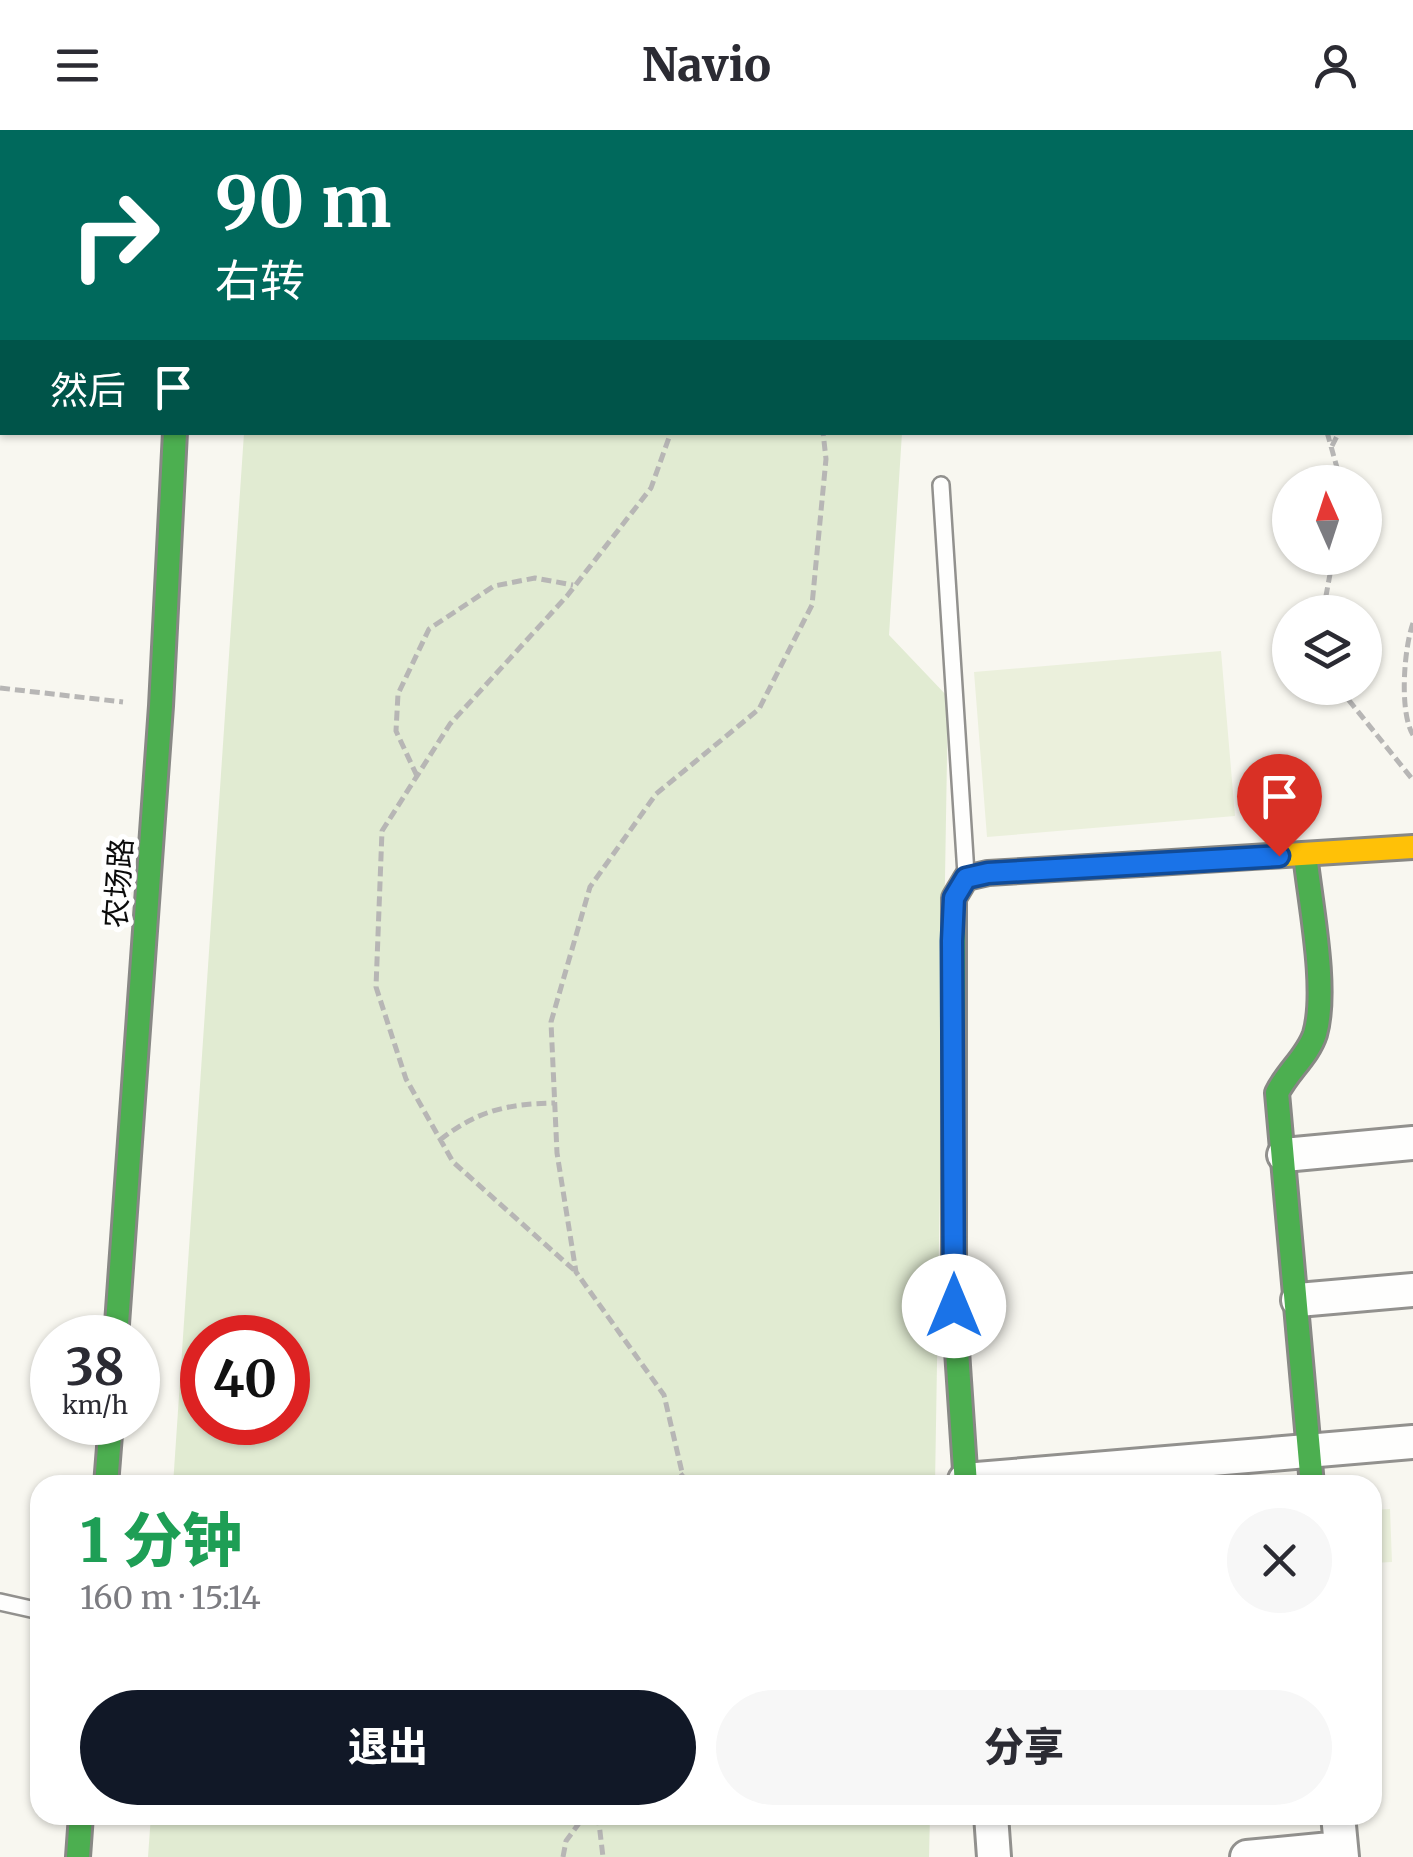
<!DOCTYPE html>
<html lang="zh">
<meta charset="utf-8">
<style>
body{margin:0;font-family:Merriweather,"Noto Sans SC",serif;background:#f7f7f7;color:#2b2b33;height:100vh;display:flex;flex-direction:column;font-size:38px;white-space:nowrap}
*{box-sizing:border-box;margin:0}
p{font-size:32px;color:#7c7c81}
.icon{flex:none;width:55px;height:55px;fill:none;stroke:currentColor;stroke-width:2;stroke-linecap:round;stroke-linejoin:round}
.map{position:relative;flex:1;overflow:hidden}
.side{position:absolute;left:30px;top:1345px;width:1352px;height:350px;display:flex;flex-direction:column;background:#fff;border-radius:30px;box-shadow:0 2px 8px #0004}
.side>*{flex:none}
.banner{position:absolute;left:0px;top:0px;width:1415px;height:305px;box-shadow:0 2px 8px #0004;background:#00695c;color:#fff;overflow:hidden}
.needle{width:65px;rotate:357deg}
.fabs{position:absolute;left:1272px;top:335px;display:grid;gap:20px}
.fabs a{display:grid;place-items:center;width:110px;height:110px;border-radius:50%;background:#fff;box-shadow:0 2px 8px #0004;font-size:50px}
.speed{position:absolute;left:30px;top:1185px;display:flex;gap:20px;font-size:50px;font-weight:700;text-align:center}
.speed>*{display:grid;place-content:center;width:130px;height:130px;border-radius:50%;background:#fff;box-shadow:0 2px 8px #0004;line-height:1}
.speed small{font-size:25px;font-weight:400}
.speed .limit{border:15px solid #d22;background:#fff;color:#111}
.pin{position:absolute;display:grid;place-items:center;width:85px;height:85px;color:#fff;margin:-102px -42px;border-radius:50% 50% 50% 0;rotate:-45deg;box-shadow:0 0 10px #0007}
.pin .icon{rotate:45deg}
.me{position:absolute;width:110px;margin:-55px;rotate:0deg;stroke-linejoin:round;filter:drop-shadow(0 0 8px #0008)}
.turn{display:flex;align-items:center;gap:35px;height:210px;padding:0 50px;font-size:45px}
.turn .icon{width:130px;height:130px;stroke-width:2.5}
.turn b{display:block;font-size:70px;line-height:85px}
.then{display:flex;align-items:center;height:95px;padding:0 50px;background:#0003;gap:20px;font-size:38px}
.round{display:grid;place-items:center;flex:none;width:105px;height:105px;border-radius:52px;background:#f7f7f7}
.head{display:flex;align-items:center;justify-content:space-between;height:170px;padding:0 50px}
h1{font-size:60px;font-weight:800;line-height:75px;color:#1e9e55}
.action{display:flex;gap:20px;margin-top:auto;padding:20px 50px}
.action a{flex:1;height:115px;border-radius:60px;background:#111827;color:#fff;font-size:40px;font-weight:800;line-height:115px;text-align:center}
.action a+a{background:#f7f7f7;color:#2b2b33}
header{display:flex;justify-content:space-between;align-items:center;height:130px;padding:0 50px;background:#fff;font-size:45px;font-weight:800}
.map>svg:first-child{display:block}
</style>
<header><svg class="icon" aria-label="menu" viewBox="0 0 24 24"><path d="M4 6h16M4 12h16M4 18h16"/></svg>Navio<svg class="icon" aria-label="person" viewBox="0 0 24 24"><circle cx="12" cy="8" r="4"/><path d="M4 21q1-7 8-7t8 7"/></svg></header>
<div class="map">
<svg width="1413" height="1727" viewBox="0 0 1413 1727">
<rect width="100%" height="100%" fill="#f8f7f0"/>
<path fill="#e1ebd2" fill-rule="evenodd" d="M307 0H927L306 2Z
M244 303H902L889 505 948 567 935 1355H173ZM202 1208H288V1292H202Z
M151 1685H930L929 1727H148Z"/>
<path fill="#ebf0dc" d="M1221 521 1235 686 987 707 974 542Z
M1390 1379 1392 1432 1373 1433V1380Z"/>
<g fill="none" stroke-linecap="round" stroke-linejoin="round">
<defs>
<path id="lane" d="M941 355 966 744
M0 1472 40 1481"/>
<path id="street" d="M1284 1025 1413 1013
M1298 1170 1413 1160
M965 1350 1413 1312
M991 1685 994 1727
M1338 1685 1342 1727
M1247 1727 1341 1718"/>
<path id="fast" d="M192 0V2
M1305 724C1310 772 1328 859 1315 904 1308 926 1287 942 1277 963L1312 1355
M116 1208 161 576 175 302
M106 1355 111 1292
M966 1355 954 1176V768L966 748 988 743 1140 734
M78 1727 81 1685"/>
<path id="slow" d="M1140 734 1413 717"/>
</defs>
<use href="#lane" stroke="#92918e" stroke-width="20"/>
<use href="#street" stroke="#92918e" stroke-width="38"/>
<use href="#fast" stroke="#888885" stroke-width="28"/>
<use href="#slow" stroke="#888885" stroke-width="28"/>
<path stroke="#b7b6b5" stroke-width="5" stroke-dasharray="10 5" stroke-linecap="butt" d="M636 0 637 2
M644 0 648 2
M1183 0 1191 2
M1020 2 1021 0
M1134 2 1135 0
M1343 2 1348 0
M0 258 2 259
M1412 278 1413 279
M1327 302 1341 352
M1332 316 1339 302
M1323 482 1333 428
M1413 493C1404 518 1399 582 1413 605
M0 558 123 572
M1339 558 1413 650
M417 646 396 601 398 564 429 499 494 456 535 448 573 455
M440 1010C478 980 508 974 555 973
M574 1140 453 1032 406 949 376 857 382 701 450 594 567 466 651 358 671 302
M668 1355 684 1344
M685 1355 664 1265 576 1142 557 1023 551 892 590 757 656 664 759 579 812 475 826 329 823 302
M598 1685 603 1727
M563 1727 566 1711 585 1685"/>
<use href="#lane" stroke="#fefefd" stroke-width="15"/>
<use href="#street" stroke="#fefefd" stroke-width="32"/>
<use href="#fast" stroke="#4caf50" stroke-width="22"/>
<use href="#slow" stroke="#ffc107" stroke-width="22"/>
</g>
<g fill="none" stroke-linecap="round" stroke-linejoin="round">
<defs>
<path id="route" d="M954 1176 952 811 954 768 966 748 988 743 1279 726"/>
</defs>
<use href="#route" stroke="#114b97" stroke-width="25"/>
<use href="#route" stroke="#1a73e8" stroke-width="18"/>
</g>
<g text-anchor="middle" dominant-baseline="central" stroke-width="10" stroke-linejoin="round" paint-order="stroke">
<g font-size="30" fill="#0b0b0b" stroke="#fff">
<text transform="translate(118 753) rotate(-86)">农场路</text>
</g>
</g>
</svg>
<div class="fabs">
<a><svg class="needle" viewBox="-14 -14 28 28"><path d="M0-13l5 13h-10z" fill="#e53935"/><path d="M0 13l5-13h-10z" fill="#7c7c81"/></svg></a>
<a><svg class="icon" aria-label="layers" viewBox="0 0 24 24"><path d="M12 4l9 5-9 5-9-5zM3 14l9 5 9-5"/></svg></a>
</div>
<div class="speed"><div>38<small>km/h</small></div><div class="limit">40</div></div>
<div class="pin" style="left:1279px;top:726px;background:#d93025"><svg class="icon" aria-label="arrive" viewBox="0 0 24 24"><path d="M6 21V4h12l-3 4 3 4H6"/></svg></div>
<svg class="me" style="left:954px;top:1176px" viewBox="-20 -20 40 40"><circle r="19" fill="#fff"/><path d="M0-13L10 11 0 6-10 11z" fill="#1a73e8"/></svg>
<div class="banner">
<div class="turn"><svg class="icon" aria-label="right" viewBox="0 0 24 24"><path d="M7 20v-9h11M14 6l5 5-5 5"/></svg><div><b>90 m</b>右转</div></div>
<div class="then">然后<svg class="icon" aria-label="arrive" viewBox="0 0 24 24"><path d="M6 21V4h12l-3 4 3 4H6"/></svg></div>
</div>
<section class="side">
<div class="head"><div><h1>1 分钟</h1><p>160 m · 15:14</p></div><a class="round"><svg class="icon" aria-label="close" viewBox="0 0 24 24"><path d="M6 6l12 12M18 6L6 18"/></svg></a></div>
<div class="action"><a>退出</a><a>分享</a></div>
</section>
</div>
